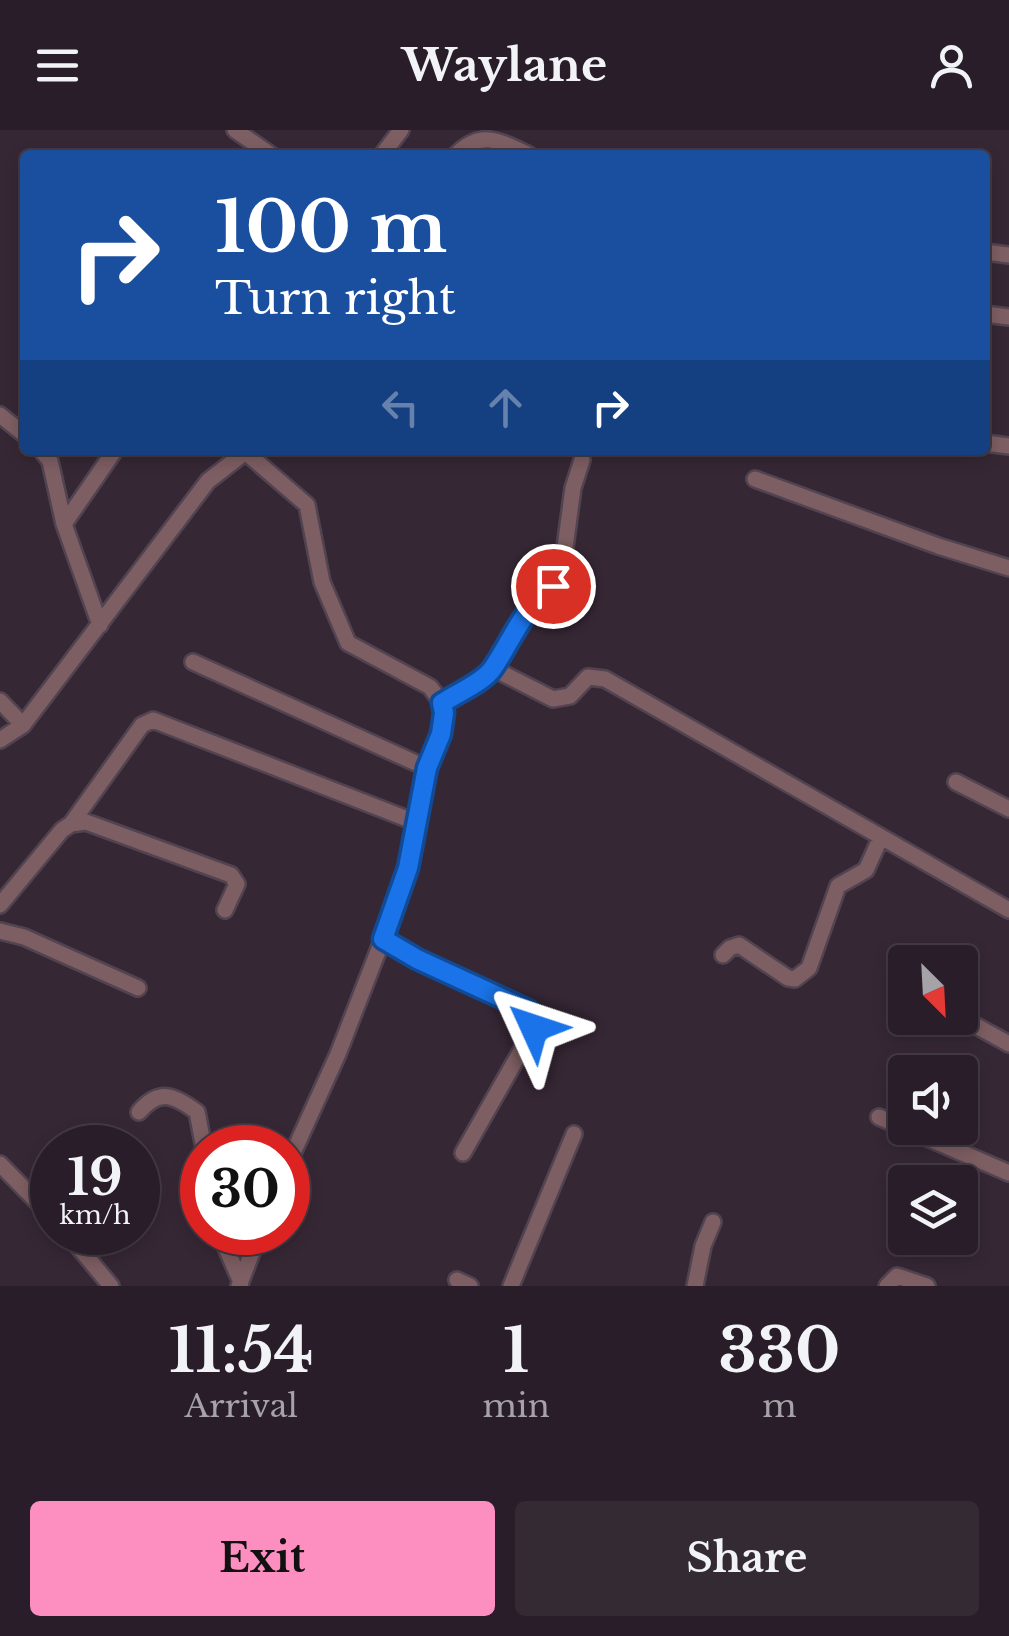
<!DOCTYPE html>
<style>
body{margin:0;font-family:"Libre Baskerville",serif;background:#342a34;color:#f1f3f6;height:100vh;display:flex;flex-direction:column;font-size:38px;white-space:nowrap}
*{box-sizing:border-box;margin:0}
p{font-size:32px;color:#a5a2a8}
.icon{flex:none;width:55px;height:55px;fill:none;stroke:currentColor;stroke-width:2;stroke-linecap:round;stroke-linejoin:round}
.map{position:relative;height:1156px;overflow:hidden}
.drawer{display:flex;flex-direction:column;background:#281d28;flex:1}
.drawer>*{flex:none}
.hud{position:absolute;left:20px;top:20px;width:970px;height:305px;border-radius:10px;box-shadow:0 5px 15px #0003,0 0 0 2px #443b45;background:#1a4fa0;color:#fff;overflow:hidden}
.needle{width:65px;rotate:156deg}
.controls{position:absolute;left:888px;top:815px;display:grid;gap:20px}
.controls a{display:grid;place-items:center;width:90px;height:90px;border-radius:10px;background:#281d28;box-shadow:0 5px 15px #0003,0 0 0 2px #443b45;font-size:50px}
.speed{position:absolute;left:30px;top:995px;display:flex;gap:20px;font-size:50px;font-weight:700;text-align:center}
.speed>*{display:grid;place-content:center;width:130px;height:130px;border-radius:50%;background:#281d28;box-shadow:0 5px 15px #0003,0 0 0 2px #443b45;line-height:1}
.speed small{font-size:25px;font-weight:400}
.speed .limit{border:15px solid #d22;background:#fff;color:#111}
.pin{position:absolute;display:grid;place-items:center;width:85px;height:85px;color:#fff;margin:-42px;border:5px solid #fff;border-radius:50%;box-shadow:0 2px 10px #0007}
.me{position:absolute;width:110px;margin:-55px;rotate:312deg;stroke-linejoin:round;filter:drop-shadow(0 0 8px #0008)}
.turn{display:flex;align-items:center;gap:35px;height:210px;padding:0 30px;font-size:45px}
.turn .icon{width:130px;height:130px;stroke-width:2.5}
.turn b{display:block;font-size:70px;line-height:85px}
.lanes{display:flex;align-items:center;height:95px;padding:0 30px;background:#0003;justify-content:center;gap:50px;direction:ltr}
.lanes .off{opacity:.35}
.eta{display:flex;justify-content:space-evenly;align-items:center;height:170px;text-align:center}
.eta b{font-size:60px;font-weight:800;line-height:70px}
.cta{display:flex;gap:20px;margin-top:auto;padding:20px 30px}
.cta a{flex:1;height:115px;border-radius:10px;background:#fd8ec0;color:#111;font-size:40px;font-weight:800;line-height:115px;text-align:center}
.cta a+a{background:#342a34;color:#f1f3f6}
header{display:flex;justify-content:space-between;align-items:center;height:130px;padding:0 30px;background:#281d28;font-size:45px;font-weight:800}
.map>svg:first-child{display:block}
</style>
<header><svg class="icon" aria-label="menu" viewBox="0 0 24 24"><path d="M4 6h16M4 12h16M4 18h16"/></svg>Waylane<svg class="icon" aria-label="person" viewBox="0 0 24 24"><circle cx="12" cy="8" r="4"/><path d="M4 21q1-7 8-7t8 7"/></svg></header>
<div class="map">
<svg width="1009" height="1156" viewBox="0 0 1009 1156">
<rect width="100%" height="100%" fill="#362735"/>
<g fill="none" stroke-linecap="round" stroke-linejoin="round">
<defs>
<path id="minor" d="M235 0 271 25
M382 25 401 0
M456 25C480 0 498 10 529 25
M985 122 1009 125
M985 184 1009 187
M0 285 25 305
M985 313 1009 316
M41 320 50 331 64 394 100 495
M243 320 307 375 322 452 348 513 430 557 442 573 445 583 441 604 427 638 408 738 398 770 338 924 288 1034
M755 349 938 416 1009 438
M64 394 115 320
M193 532 427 638
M492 541 502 543 553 569 570 566 588 547 605 549 1009 780
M0 571 23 595
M442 573 492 541 526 481 553 456 562 440 573 358 582 330
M0 610 23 595 208 351 248 320
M956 652 1009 679
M71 694 142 595 153 590 415 692
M0 775 62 700 71 694 86 692 231 745 237 754 225 780
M0 801 24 807 138 858
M383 809 417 829 528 880 534 898 463 1023
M723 825 730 818 739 815 788 848 795 849 809 838 838 756 866 740 881 707
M960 887 1009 914
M139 982C159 958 174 965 197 982L204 1018
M879 987 1009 1043
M0 1034 52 1087
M66 1102 111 1156
M219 1102 241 1152
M457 1150 470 1156
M239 1156 260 1102
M511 1156 574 1004
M695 1156 703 1116 713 1092
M887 1156 897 1146 927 1156"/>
</defs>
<use href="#minor" stroke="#514350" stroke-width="20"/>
<use href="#minor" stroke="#7d5e62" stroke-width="15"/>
</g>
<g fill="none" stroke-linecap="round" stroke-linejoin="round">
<defs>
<path id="route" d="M534 898 528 880 417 829 383 809 408 738 427 638 441 604 444 583 442 573C457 563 484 552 493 538 515 505 520 483 553 456"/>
</defs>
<use href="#route" stroke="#114b97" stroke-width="25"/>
<use href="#route" stroke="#1a73e8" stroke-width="18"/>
</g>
</svg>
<div class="controls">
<a><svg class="needle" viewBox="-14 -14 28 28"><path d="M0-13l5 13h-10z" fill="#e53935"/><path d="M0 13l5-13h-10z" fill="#a5a2a8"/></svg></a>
<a><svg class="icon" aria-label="sound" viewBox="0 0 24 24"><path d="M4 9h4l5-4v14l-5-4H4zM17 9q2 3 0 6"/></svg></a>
<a><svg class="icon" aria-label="layers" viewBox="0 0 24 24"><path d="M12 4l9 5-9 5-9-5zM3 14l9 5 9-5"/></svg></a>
</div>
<div class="speed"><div>19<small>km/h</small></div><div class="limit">30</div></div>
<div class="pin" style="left:553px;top:456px;background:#d93025"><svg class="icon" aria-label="arrive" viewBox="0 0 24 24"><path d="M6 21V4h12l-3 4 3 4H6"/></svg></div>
<svg class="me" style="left:534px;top:898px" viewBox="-20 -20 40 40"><path d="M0-17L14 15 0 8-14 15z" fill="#1a73e8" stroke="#fff" stroke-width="4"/></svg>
<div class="hud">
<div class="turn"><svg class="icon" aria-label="right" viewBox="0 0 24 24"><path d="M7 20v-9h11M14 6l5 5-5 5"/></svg><div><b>100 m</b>Turn right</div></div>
<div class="lanes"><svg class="icon off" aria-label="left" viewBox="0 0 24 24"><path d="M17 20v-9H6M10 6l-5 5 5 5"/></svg><svg class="icon off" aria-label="ahead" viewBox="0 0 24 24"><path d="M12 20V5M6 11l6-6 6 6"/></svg><svg class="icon" aria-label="right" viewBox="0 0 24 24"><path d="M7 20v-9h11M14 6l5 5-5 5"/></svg></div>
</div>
</div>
<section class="drawer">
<div class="eta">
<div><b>11:54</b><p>Arrival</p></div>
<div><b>1</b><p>min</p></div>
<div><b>330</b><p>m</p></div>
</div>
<div class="cta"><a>Exit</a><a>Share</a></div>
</section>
